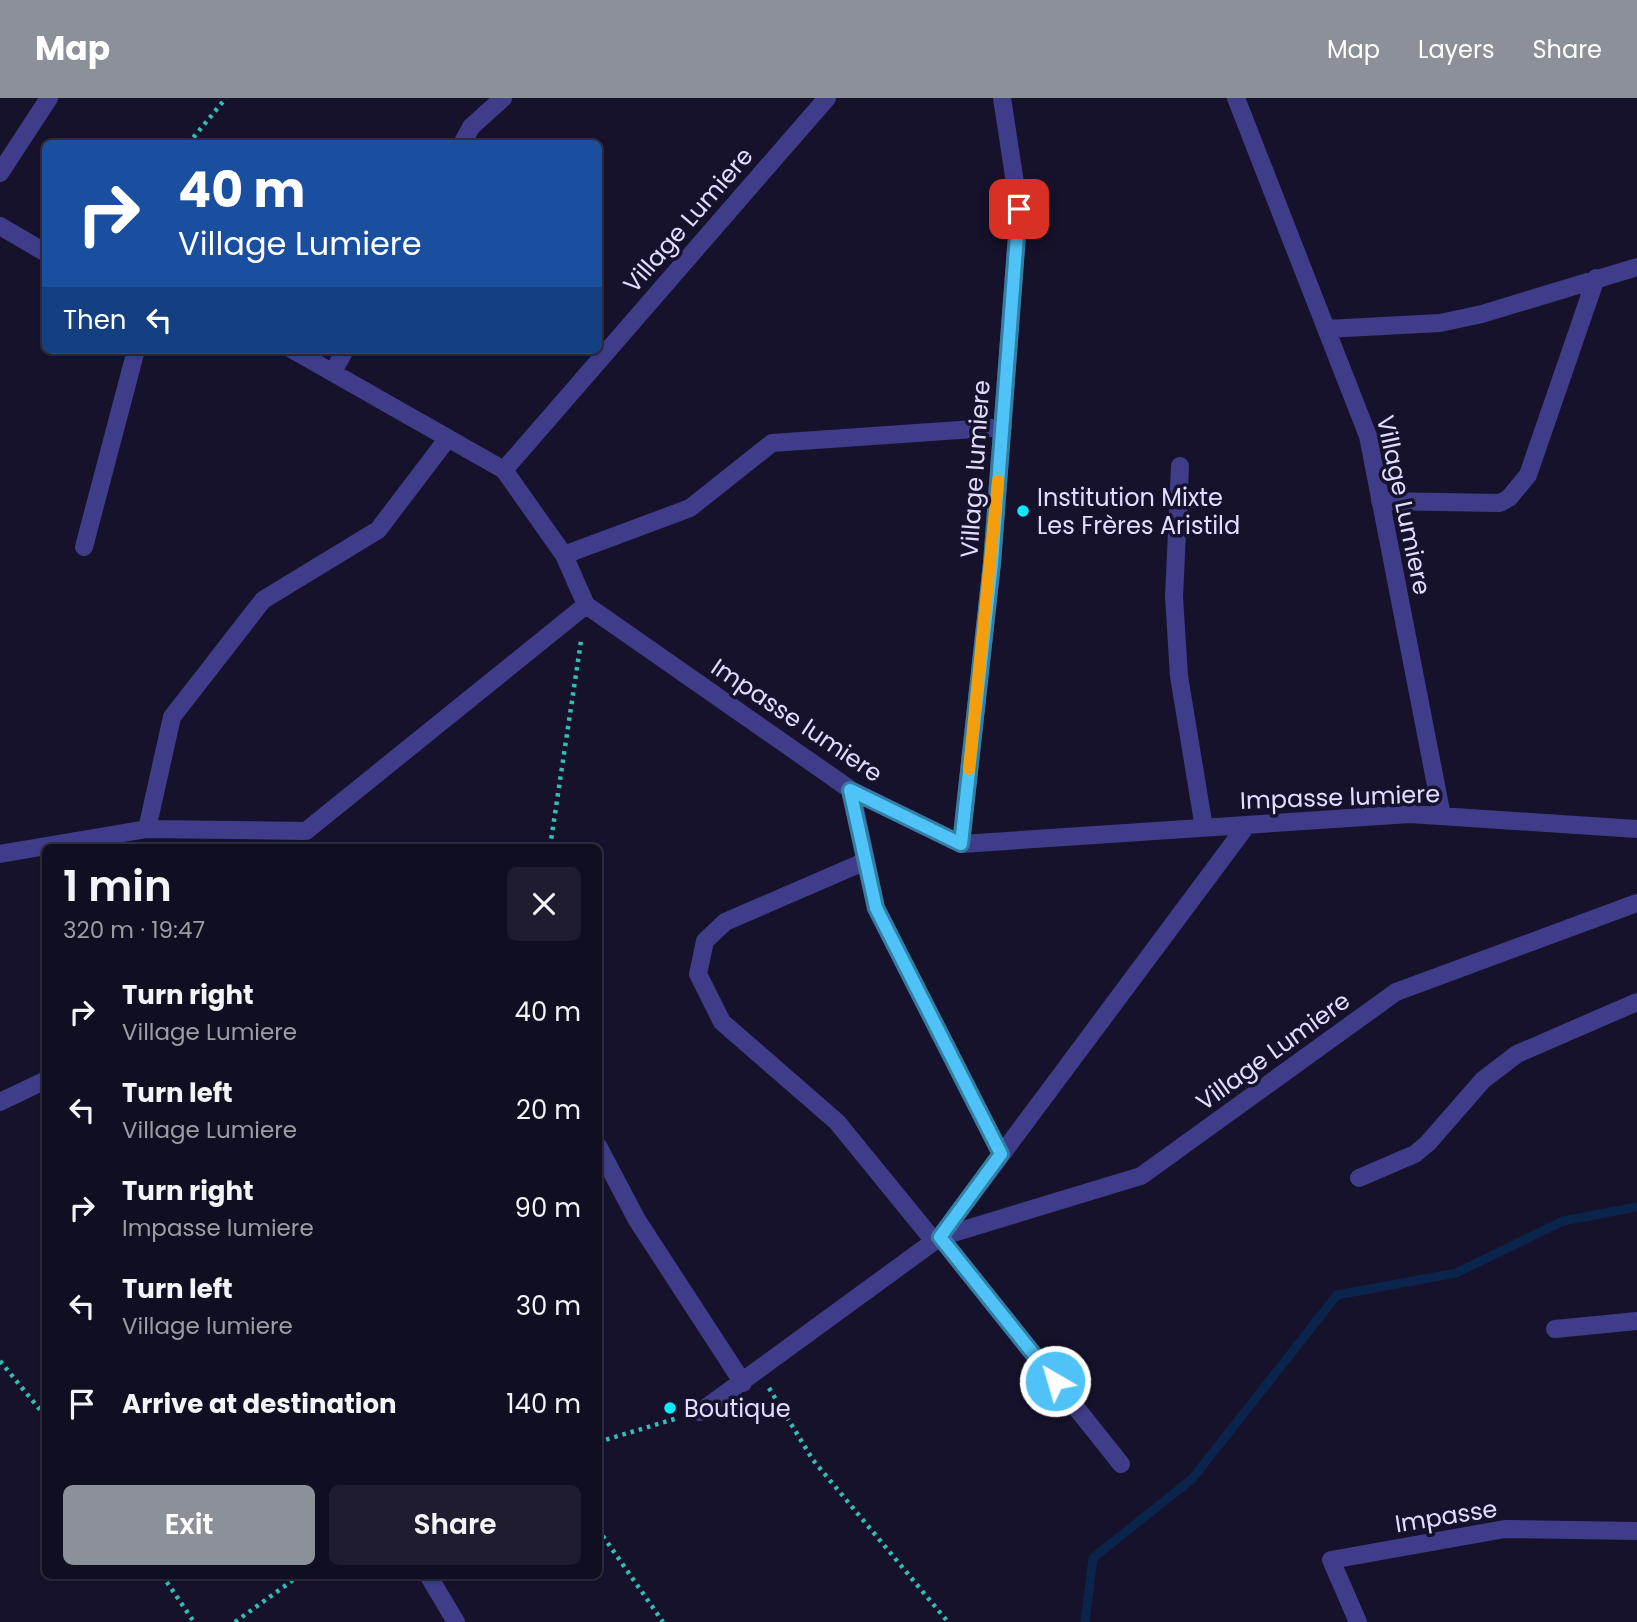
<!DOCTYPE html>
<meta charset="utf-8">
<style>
body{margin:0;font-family:Poppins,sans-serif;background:#1e1c2e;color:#f1f3f6;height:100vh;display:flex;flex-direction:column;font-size:26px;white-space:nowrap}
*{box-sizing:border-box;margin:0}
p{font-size:23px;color:#9c9ca5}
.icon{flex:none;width:38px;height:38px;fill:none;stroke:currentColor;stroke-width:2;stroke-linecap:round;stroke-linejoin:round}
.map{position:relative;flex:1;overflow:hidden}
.drawer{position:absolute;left:42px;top:746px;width:560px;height:735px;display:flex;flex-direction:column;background:#100e21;border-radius:10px;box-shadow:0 2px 5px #0004,0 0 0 2px #302e3f}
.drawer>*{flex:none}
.guide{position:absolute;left:42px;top:42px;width:560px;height:214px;border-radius:10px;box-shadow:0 2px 5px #0004,0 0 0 2px #302e3f;background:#1a4fa0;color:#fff;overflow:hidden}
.pin{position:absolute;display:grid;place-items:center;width:60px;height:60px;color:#fff;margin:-30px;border-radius:14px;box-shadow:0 4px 10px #0006}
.me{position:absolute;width:77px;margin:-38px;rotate:322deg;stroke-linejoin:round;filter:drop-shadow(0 0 5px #0008)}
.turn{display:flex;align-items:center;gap:24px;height:147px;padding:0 21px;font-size:32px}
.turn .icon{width:91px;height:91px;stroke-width:2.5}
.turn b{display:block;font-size:49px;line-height:60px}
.then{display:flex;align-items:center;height:66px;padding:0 21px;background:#0003;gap:14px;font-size:26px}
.round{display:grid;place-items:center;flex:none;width:74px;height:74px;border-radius:10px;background:#1e1c2e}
.head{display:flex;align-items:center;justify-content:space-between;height:119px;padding:0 21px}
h1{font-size:42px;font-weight:600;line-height:52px}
.button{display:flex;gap:14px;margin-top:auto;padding:14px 21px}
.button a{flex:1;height:80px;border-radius:10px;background:#8c9099;color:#fff;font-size:28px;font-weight:600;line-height:80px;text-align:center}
.button a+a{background:#1e1c2e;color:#f1f3f6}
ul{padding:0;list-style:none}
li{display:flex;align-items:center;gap:21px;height:98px;padding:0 21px}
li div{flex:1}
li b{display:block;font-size:26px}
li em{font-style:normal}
header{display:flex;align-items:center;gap:42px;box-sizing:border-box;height:98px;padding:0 35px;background:#8c9099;color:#fff}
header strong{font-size:33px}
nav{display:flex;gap:38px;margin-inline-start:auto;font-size:24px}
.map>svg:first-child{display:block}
</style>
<header>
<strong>Map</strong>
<nav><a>Map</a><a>Layers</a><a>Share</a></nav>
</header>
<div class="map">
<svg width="1637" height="1524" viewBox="0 0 1637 1524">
<rect width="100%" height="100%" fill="#16122c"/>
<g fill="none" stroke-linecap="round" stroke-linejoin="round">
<path stroke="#0b244b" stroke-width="9" d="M1085 1524 1093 1460 1192 1381 1337 1197 1456 1175 1563 1123 1637 1109"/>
<path stroke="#32beb3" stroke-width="4.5" stroke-dasharray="3.5 5" stroke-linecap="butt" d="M188 46 226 0
M550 749 581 543
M0 1263 46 1319
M769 1290 813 1362 948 1524
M598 1344 678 1320
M598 1431 663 1524
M162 1477 194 1524
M235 1524 300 1477"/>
<path stroke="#3f3d8a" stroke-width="18" d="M1236 0 1368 338 1442 718
M462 46 471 29 503 0
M0 75 49 0
M0 128 46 155
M1326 231 1440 225 1482 216 1637 169
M293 252 504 372 564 457 586 507
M333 274 345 252
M1180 368 1174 499 1179 578 1204 730
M504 372 827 0
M1380 403 1500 405 1509 400 1528 377 1596 180
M84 449 136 252
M564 457 690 410 772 345 1003 329
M851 692 876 810 1001 1056
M1247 727 940 1139 1141 1078 1396 894 1637 805
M147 731 306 733 586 507 851 692 961 746 1410 716 1637 731
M961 746 992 465 1019 111 1002 0
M0 756 147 731 172 619 263 502 378 432 448 340
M866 763 725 824 705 843 698 876 722 924 837 1024 934 1143
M0 1004 46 982
M598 1048 637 1122 743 1285
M1359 1080 1415 1056 1428 1045 1483 982 1517 956 1637 904
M1555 1231 1637 1223
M700 1314 940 1139 1121 1366
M428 1477 456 1524
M1358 1524 1331 1462 1505 1431 1637 1433"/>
</g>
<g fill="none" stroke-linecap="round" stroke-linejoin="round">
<defs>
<path id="route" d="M1019 111 992 465 961 746 850 692 876 810 1001 1056 940 1139 1055 1283"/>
</defs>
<use href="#route" stroke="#337fa1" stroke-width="18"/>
<use href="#route" stroke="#4fc3f7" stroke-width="12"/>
<path stroke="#f59e0b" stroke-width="12" d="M969 671 998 383"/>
</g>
<g fill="#0ae9fe" stroke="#16122c" stroke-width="2.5">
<circle cx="1023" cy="413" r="7"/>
<circle cx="670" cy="1310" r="7"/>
</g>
<g text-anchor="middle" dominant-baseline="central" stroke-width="7" stroke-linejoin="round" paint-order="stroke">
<g font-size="24" fill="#e0ddff" stroke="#16122c">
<text transform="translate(688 122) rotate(-49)">Village Lumiere</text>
<text transform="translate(975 371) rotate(-86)">Village lumiere</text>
<text transform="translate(1404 407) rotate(78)">Village Lumiere</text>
<text transform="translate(797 622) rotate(34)">Impasse lumiere</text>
<text transform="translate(1340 699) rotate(-2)">Impasse lumiere</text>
<text transform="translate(1273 953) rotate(-36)">Village Lumiere</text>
<text transform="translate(1446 1418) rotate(-9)">Impasse</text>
</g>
<g font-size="24" fill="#e0ddff" stroke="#16122c" text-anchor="start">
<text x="1037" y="399">Institution Mixte<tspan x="1037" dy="28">Les Frères Aristild</tspan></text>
<text x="684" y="1310">Boutique</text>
</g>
</g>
</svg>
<div class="pin" style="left:1019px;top:111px;background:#d93025"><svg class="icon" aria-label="arrive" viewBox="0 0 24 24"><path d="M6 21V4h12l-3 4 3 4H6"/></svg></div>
<svg class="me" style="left:1055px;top:1283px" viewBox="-20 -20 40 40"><circle r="17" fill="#4fc3f7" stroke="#fff" stroke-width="3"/><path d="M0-11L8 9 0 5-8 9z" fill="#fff"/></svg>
<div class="guide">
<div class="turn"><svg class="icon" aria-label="right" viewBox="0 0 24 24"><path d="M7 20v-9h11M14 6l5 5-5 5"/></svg><div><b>40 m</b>Village Lumiere</div></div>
<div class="then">Then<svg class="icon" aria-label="left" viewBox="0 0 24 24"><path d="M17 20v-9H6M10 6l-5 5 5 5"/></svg></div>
</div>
<section class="drawer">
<div class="head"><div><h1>1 min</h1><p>320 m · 19:47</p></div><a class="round"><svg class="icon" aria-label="close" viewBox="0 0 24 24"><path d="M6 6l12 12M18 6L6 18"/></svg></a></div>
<ul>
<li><svg class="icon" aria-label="right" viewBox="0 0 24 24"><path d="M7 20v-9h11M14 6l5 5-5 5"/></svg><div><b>Turn right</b><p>Village Lumiere</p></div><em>40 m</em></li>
<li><svg class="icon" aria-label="left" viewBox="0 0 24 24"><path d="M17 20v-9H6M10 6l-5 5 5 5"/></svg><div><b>Turn left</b><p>Village Lumiere</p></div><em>20 m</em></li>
<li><svg class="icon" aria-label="right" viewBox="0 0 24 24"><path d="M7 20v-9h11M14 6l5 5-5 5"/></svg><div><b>Turn right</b><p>Impasse lumiere</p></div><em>90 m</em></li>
<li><svg class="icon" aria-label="left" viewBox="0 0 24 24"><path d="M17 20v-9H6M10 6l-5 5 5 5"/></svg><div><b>Turn left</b><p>Village lumiere</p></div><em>30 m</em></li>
<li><svg class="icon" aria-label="arrive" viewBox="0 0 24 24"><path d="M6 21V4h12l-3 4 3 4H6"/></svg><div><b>Arrive at destination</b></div><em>140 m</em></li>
</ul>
<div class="button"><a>Exit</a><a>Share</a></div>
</section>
</div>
